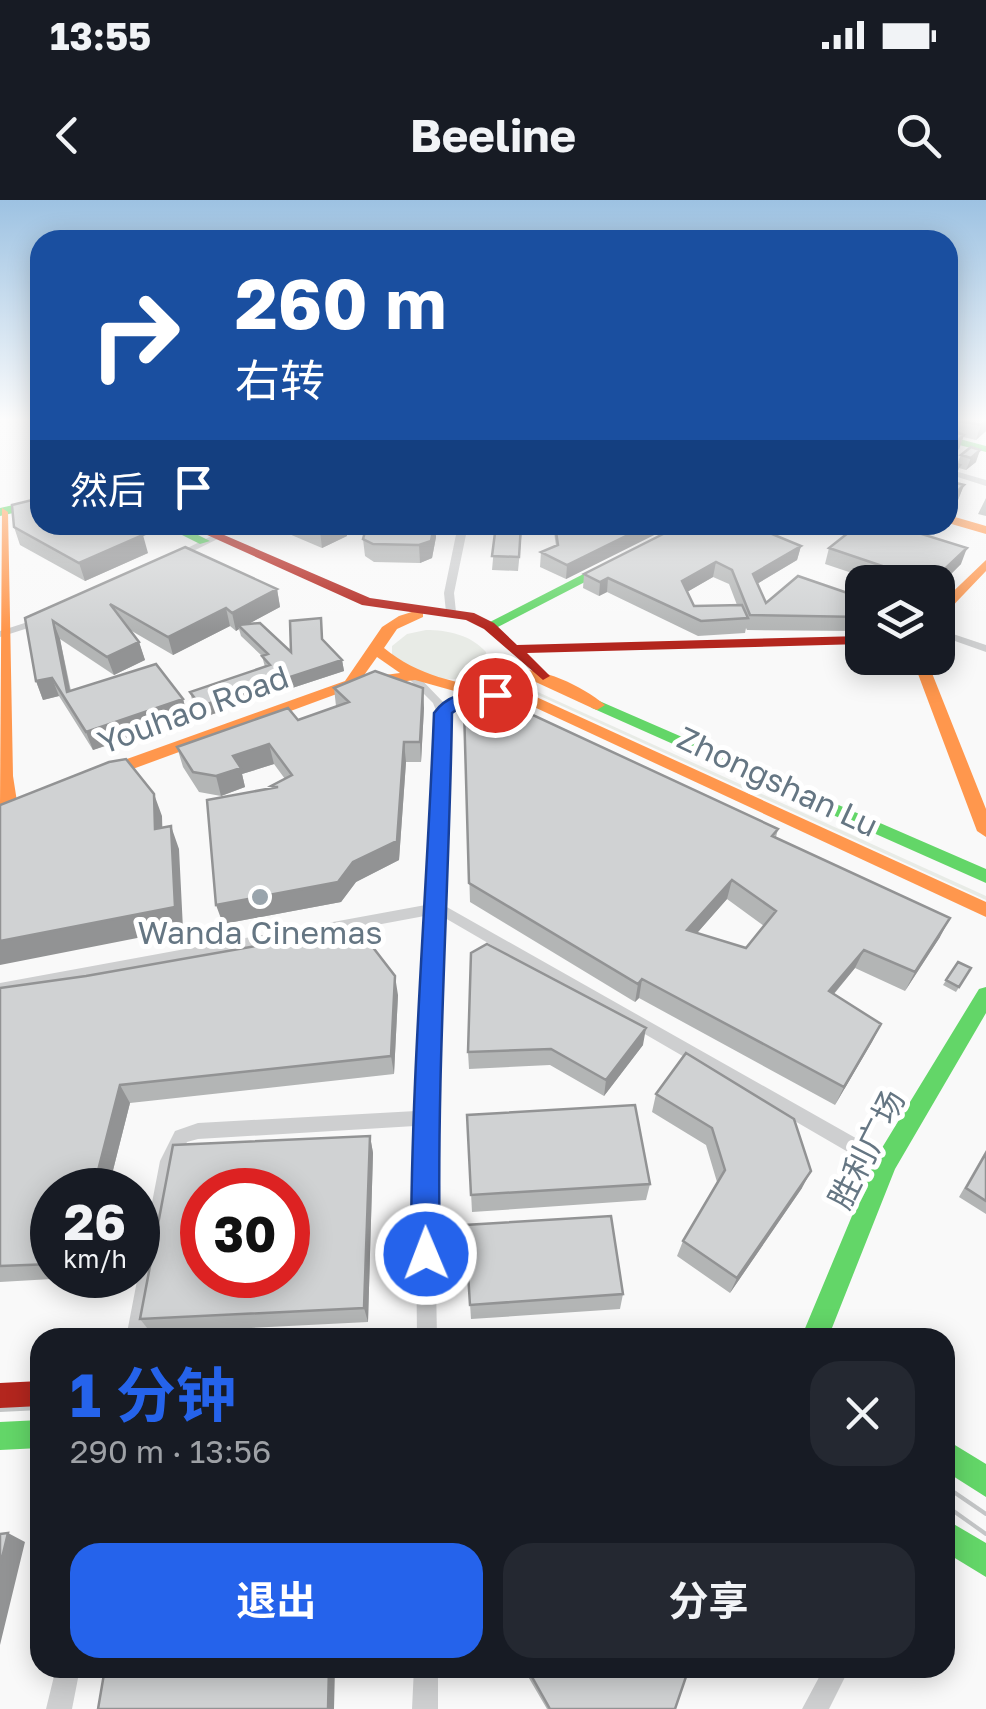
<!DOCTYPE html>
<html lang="zh">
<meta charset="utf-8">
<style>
body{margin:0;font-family:"Golos Text","Noto Sans SC",sans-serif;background:#242831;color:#f1f3f6;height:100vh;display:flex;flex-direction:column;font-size:38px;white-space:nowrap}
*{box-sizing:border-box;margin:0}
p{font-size:32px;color:#9ea1a6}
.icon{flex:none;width:55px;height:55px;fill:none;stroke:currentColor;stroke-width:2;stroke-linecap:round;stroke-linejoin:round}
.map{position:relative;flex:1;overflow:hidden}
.details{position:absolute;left:30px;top:1128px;width:925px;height:350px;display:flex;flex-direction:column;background:#171b24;border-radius:30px;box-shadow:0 5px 25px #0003}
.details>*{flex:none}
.hud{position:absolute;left:30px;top:30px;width:928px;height:305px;border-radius:30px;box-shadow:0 5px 25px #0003;background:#1a4fa0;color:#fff;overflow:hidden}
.controls{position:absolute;left:845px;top:365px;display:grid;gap:20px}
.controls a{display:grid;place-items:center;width:110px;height:110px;border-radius:20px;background:#171b24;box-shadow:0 5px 25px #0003;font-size:50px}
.speed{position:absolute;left:30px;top:968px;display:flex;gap:20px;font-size:50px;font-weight:700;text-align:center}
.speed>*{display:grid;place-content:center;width:130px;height:130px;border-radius:50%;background:#171b24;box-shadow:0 5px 25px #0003;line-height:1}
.speed small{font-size:25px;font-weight:400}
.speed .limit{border:15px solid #d22;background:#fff;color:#111}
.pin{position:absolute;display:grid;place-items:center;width:85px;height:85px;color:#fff;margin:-42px;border:5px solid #fff;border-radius:50%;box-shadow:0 2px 10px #0007}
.me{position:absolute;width:110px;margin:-55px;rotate:359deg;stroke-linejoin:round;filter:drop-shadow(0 0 8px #0008)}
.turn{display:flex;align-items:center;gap:35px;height:210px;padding:0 40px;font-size:45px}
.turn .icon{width:130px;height:130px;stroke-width:2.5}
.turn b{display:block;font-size:70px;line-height:85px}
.then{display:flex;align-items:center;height:95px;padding:0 40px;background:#0003;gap:20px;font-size:38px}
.round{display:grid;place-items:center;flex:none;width:105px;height:105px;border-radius:30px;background:#242831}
.headline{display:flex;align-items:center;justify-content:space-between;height:170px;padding:0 40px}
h1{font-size:60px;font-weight:700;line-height:75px;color:#2563eb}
.primary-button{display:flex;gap:20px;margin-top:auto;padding:20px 40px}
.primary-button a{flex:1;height:115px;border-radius:30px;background:#2563eb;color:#fff;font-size:40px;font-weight:700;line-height:115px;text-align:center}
.primary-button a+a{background:#242831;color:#f1f3f6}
.status{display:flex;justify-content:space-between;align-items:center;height:70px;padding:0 50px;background:#171b24;direction:ltr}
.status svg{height:28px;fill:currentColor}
header{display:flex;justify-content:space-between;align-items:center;height:130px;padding:0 40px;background:#171b24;font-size:45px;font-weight:700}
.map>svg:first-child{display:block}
</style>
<div class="status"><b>13:55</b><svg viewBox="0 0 49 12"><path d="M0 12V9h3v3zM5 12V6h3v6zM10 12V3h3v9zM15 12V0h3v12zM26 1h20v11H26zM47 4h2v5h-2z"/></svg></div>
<header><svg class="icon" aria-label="back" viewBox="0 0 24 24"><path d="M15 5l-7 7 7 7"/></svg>Beeline<svg class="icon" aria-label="search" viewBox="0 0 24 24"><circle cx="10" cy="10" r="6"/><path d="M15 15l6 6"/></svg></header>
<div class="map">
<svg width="986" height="1509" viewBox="0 0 986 1509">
<rect width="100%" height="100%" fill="#f9f9f9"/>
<path fill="#e8ebe6" d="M426 430C448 430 471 435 486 452L484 465C455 493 421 474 392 456V446L407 434Z
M518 483 986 696V700L516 485Z"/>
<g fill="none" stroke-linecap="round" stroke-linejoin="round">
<path fill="#cecfd0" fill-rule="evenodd" d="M948 269 986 280V286L948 274Z
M234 325H246L175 360 167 358Z
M458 325H468L454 393 456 412 451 415 446 412 444 393Z
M43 417 48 420 47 422 0 437V431Z
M938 429 986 445V452L938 435Z
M412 473 416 474 445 504C458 495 480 488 494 496 478 505 465 498 449 513L445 706 891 958 894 964 891 970 885 972 879 970 445 718 433 918 437 1138H417L415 926 198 939 187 942 178 961 146 1138H126L160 961 175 931 198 923 416 911 430 715 0 795V783L431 704 437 513 433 503 406 476Z
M56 1468H80L72 1509H46Z
M414 1468H438V1509H412Z
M824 1468H845L847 1473 829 1509H802Z"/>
<path fill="#63d668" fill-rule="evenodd" d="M948 236 986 246V252L948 242Z
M40 299V307L0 316V308Z
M162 325H178L210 341 200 344Z
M603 364 614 367 494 429 482 426Z
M597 500 986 669V683L592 508 589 505Z
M986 787V813L895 969 828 1138H801L877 956 979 789Z
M40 1220V1248L0 1250V1222Z
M945 1239 986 1264V1297L945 1271Z
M945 1319 986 1343V1377L945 1352Z"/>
<path fill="#ff974d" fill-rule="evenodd" d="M2 308 8 312 13 576 18 608 9 614 3 612 0 605Z
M948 315 986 326V334L948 323Z
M986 360V371L943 416 938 417V406Z
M418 410 423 411V417L397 429 384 448C418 476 457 483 499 490L486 474 488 471C526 461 575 480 605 505L597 510 592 508 527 478 502 476 521 490 986 702V717L519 500 458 492 415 480 353 488 111 577 105 578 97 573 99 569 345 481 382 427 399 416ZM377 457 400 473 362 478Z
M912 458H926L986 609V637L977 631Z"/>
<path fill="#b3261e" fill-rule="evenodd" d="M185 325H201L370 398 474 413 494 423 517 445 862 436V444L527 453 550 476 543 480 484 429 466 420 362 405Z
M40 1181V1209L0 1211V1183Z"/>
<path stroke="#c3c5c6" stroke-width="4" d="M0 1210 40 1208
M945 1286 986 1314
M945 1305 986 1334"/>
</g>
<path fill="#b3b5b5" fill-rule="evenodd" d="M948 219H986V231L976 240 963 237 959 249 950 258V262L957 264 961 255 971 247 976 262 966 270 959 268 953 282 964 285 958 300 948 310Z
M986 298V316L978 314Z
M268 325H345L347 336 322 348Z
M367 325H435L436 337 432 358 420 363 374 362 365 356 363 339Z
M496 325H525V330H522L518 371 492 370Z
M553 325H674L566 379 540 367 541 352 556 346Z
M858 325H931L921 334 961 364 938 387V382H879L825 364 829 348Z
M14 327 148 353 85 381 20 345Z
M758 329 801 346 797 360 757 384 766 403 862 398V431L747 430 746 428 745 433 698 436 607 392 599 396 583 388 584 374ZM713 377 729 384 737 405 694 406 687 392Z
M185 347 277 389 280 407 248 424 291 452 323 440 342 460 344 471 204 517 193 503 190 492 265 467 262 456 241 436 239 429 236 431 230 426 173 455 130 430 139 442 145 460 114 475 60 439 71 491 183 499 188 518 93 550 59 496 43 500 36 481 25 418Z
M334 488 424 508 421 562H406L399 660 356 682 341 702 223 724 272 589 271 586 285 579 274 564 242 574 245 587 221 596 199 592 183 567 177 547 298 520 336 506Z
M464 508 778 629 776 637 940 737 905 791 855 768 834 794 881 824 835 905 639 798 635 802 470 702ZM727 699 764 726 746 748 697 733Z
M958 762 971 768 956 792 943 785Z
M0 788 398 795 394 874 130 903 108 990H52V1075H87L86 1077 0 1082Z
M643 845 604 896 550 865 469 869 468 852Z
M686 853 802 988 730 1093 677 1056 683 1041 717 982 706 945 652 912 656 894Z
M467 915 650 984 646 1000 472 1012Z
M370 936 373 953 368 1122 151 1133 140 1119Z
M986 950V1014L959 997Z
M465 1025 623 1094 620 1109 471 1119Z
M523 1468H689L675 1509H547Z"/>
<path fill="#929394" d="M986 221V231L976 240 981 225Z
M964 235 959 249 948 260 949 248Z
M980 250 976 262 966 270 971 258Z
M960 265 955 280 948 287V277Z
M964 285 958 300 948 310V300Z
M332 325H345L347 336 322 348 320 331Z
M434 325H435L436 337 432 358 420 363 419 345Z
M648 325H674L566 379 567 365Z
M919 325H931L907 347 912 331Z
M143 335 148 353 85 381 79 363Z
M801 346 797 360 750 388 753 374Z
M967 348 961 364 938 387V382H931Z
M716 362 713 377 680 396 682 381Z
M608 378 607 392 599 396 600 382Z
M277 389 280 407 241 428 238 425 239 429 236 431 232 413Z
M226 408 230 426 173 455 168 437Z
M53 421 60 439 74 511 67 492Z
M139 442 145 460 114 475 107 457Z
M342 460 344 471 204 517 201 506Z
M52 478 59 496 43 500 36 481Z
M423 488 424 508 421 562 420 542Z
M183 499 188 518 93 550 86 532Z
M404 542 406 562 399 660 356 682 341 702 223 724 216 705Z
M269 544 274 564 242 574 245 587 221 596 216 576 233 556Z
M154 594 162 616 163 651 155 629Z
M171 626 179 649 183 729 0 765V741Z
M732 680 727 699 683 749 687 730Z
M950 718 940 737 905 791 915 772Z
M864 750 855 768 821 809 829 791Z
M395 776 398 795 394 874 391 856Z
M642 779 639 798 635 802 638 784Z
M881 824 872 842 835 905 844 887Z
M646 828 643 845 604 896 606 880Z
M120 885 130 903 108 990H93Z
M370 936 373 953 368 1122 364 1108Z
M811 971 802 988 730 1093 737 1078Z
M8 1333 25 1342 0 1445V1366Z
M329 1468H335L334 1509H328Z"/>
<path fill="#d0d2d3" stroke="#929394" stroke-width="2.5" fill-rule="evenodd" d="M948 219H986V221L981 225 950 219V230L964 235 949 248 950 262 960 265 948 277Z
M971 247 980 250 971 258 961 255Z
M948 281 964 285 948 300Z
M40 298V325H123L143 335 79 363 14 327 12 305Z
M305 325H332L320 331Z
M367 325H434L431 341 419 345 373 344 363 339Z
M496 325H521L519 357 492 356Z
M555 325H648L567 365 541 352 558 345Z
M681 325H750L801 346 753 374 766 403 798 376 862 398V417L750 415 732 370 716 362 682 381 694 406 742 405 748 418 701 421 608 378 600 382 584 374Z
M858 325H919L912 331 967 348 931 382H896L906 374 829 348Z
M185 347 277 389 232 413 226 408 168 437 110 404 139 442 107 457 53 421 67 492 156 464 183 499 86 532 52 478 36 481 25 418Z
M321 418 322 439 342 460 201 506 190 492 270 465 262 456 268 454 238 425 260 423 291 452 290 421Z
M375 471 423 488 420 542H404L397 641 353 662 338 682 216 705 207 600 278 587 271 586 292 575 269 544 233 556 241 568 216 576 193 572 177 547 288 508 298 520 349 502 334 488Z
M464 508 520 509 778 629 772 636 950 718 915 772 864 750 829 791 881 824 844 887 642 779 638 784 469 683ZM732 680 776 711 746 748 687 730Z
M126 559 154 594 155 629 171 626 175 707 0 741V605L109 562Z
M358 728 395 776 391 856 120 885 93 990H52V1064L0 1066V788L86 776Z
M487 744 646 828 606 880 551 849 468 852 471 753Z
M958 762 971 768 959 787 946 780Z
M686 853 794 919 811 971 737 1078 683 1041 725 970 712 928 656 894Z
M635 905 650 984 471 995 467 915Z
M370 936 364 1108 140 1119 173 945ZM202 990H288V1075H202Z
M986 953V1001L966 988Z
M611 1016 623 1094 470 1105 465 1025Z
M8 1333 0 1366V1334Z
M105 1468H329L328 1509H98Z
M527 1468H689L675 1509H550Z"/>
<linearGradient id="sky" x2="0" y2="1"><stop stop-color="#9dc2e2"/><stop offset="0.51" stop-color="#fcfcfc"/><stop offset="1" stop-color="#fcfcfc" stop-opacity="0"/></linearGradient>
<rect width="986" height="430" fill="url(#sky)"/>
<path fill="#2563eb" stroke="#184099" stroke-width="2.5" d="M495 490 501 492V499L465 504 452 513C449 694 436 874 440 1054L436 1064 426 1068 416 1064 411 1054C411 874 427 694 434 513 449 492 470 493 495 490Z"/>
<circle fill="#99a4ac" stroke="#fff" stroke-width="4" cx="260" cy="697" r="10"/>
<g text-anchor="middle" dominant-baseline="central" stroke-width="10" stroke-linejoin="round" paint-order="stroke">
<g font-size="32" fill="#657683" stroke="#fff">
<text transform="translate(193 509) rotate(-20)">Youhao Road</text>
<text transform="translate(778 581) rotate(25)">Zhongshan Lu</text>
<text transform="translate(866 949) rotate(-63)">胜利广场</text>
</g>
<g font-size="32" fill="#657683" stroke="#fff">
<text x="260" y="732">Wanda Cinemas</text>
</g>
</g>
</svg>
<div class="controls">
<a><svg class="icon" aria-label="layers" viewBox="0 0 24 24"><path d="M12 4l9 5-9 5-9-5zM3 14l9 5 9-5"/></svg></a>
</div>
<div class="speed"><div>26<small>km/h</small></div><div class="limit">30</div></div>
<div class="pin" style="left:495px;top:495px;background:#d93025"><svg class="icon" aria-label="arrive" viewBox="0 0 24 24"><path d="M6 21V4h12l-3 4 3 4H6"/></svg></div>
<svg class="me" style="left:426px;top:1054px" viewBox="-20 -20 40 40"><circle r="17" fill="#2563eb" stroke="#fff" stroke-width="3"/><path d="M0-11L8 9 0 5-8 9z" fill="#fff"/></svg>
<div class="hud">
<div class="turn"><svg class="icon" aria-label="right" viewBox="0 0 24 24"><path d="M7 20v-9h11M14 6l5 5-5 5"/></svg><div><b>260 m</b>右转</div></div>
<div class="then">然后<svg class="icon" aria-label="arrive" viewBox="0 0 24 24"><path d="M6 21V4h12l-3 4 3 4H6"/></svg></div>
</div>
<section class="details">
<div class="headline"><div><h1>1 分钟</h1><p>290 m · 13:56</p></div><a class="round"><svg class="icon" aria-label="close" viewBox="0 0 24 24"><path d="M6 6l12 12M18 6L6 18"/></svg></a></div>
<div class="primary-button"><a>退出</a><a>分享</a></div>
</section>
</div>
